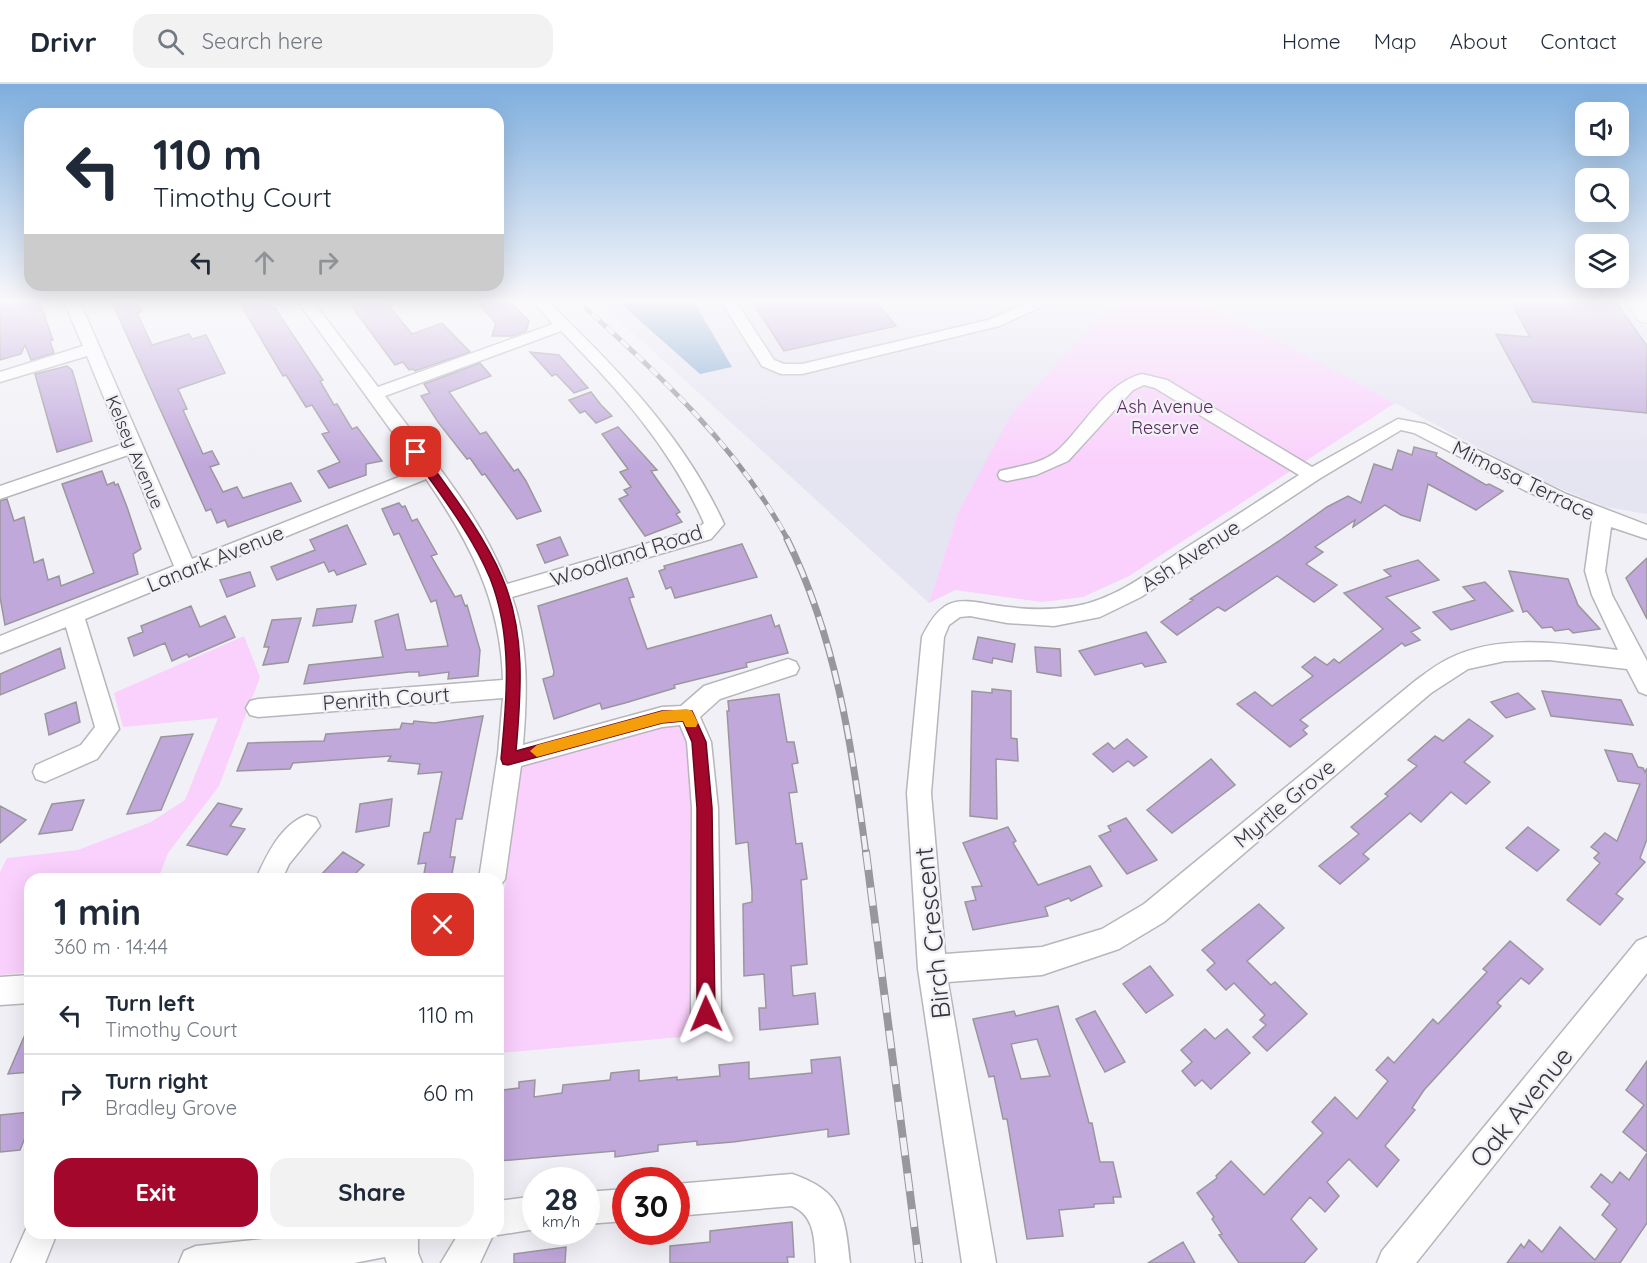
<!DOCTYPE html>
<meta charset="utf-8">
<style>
body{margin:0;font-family:Quicksand,sans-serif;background:#f2f2f3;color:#1f2937;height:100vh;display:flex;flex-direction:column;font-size:22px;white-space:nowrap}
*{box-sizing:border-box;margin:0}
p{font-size:20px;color:#747a83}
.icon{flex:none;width:33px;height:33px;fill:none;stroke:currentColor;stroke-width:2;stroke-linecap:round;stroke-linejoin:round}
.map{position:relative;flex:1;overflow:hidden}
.side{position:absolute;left:24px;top:789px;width:480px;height:366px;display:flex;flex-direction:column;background:#fff;border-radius:18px;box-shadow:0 6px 24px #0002}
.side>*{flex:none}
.hud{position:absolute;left:24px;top:24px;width:480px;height:183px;border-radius:18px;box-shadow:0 6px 24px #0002;background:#fff;color:#1f2937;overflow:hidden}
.fabs{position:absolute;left:1575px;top:18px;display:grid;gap:12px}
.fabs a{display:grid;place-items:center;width:54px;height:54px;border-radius:12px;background:#fff;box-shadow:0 6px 24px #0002;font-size:30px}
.speed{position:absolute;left:522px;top:1083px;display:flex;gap:12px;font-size:30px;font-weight:700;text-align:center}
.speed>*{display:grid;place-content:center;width:78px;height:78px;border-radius:50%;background:#fff;box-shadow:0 6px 24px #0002;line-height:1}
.speed small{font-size:15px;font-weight:400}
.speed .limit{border:9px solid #d22;background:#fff;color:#111}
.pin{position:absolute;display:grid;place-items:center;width:51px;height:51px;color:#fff;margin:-26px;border-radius:12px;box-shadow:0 3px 9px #0006}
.me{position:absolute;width:66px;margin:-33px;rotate:359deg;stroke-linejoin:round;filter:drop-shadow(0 0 4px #0008)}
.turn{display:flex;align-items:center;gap:21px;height:126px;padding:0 30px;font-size:27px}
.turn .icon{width:78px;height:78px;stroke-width:2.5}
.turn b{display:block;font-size:42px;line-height:51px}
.lanes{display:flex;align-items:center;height:57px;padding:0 30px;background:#0003;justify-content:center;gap:30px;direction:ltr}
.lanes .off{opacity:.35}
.round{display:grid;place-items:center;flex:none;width:63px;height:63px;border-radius:18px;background:#f2f2f3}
.overview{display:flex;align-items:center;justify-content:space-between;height:102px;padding:0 30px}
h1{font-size:36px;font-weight:800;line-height:45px}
.cta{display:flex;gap:12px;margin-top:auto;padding:12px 30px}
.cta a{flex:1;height:69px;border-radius:18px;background:#a4072c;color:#fff;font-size:24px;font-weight:800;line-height:69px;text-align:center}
.cta a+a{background:#f2f2f3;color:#1f2937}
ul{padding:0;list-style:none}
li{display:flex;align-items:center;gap:18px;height:78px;padding:0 30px;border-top:2px solid #e0e1e3}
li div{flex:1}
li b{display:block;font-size:22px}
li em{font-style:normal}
header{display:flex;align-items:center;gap:36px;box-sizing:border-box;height:84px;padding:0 30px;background:#fff;border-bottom:2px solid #e0e1e3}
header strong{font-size:28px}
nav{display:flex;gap:33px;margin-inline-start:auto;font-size:21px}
.search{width:420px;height:54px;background:#f2f2f3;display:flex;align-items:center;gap:15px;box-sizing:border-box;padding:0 21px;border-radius:18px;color:#747a83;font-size:22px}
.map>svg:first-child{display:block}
</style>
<header>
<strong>Drivr</strong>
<div class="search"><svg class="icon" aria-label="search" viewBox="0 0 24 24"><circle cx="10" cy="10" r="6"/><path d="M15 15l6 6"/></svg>Search here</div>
<nav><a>Home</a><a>Map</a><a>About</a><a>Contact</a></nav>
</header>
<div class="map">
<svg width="1647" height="1179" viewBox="0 0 1647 1179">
<rect width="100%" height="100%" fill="#f1f0f6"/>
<path fill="#e5e4f1" d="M597 216H1123L1091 242 958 429 929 519Z
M1190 216H1627L1647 244V430L1606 423 1539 396 1281 258Z"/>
<path fill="#fad0fc" d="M1123 216H1190L1281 258 1395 319 1129 492 1083 513 1042 518 955 506 929 519 958 429 1011 331 1091 242Z
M244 552 260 593 219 702 168 769 158 795H30V888L0 891V788L7 774 78 766 151 738 185 716 218 634 123 643 114 609Z
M684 634 694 659 702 931 681 953 498 969V851L522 677Z"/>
<path fill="#7fa5cf" d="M641 216H693L732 283 700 290 621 220Z"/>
<path fill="#c0a8db" stroke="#99979c" stroke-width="1.5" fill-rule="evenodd" d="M0 216H39L53 256 50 257 54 269 31 276 25 261 21 270 0 276Z
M111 216H136L142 227 137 229 152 261 189 250 192 255 206 251 225 289 178 305 187 325 183 326 203 370 212 367 219 380 210 383 223 408 237 403 243 414 291 399 301 417 228 443 225 436 217 439 211 425 206 427Z
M238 216H266L273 225 275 224 323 296 320 297 334 321 337 320 352 345 357 343 382 377 366 380V391L329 404 318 387 340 378 322 350 329 348 312 321 306 323 286 291 283 292Z
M347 216H384L412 250 442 239 470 268 415 287 413 285 409 286 403 278 395 281Z
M475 216H500L503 219 509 217 529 237 526 247 513 252H492L496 239Z
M751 216H875L896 242 784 267Z
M1510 216H1615L1647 262V329L1533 318 1496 250 1530 253Z
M530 268 559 271 588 304 574 309 556 290 552 292Z
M480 279 491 292 449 308 480 350 486 348 514 387 518 385 526 397 541 427 517 435 485 390 482 391 470 374 467 375 438 338 421 312 430 309 424 300Z
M67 282 72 286 76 299 92 357 57 368 35 290Z
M591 308 601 321 612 332 596 339 585 327 580 329 569 316Z
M618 343 657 386 651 387 680 428 676 430 682 438 645 452 619 415 628 411 624 406 631 403 620 388 628 385 602 350Z
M1414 363 1437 369 1436 372 1486 401 1489 400 1503 407 1476 426 1428 400 1420 437 1401 431 1385 421 1353 443 1355 436 1315 463 1323 468 1306 480 1337 501 1314 518 1277 492 1225 527 1218 523 1177 551 1161 538 1193 516 1190 515 1279 457 1327 423 1348 412 1361 419 1374 380 1392 386 1398 366 1412 371Z
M102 387 107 401 114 398 115 401 118 400 127 423 141 465 133 470 138 490 5 541 0 513V417L7 415 14 437 24 433 34 479 43 475 48 496 59 492 61 502 94 489 62 400Z
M399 419 402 423 405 422 412 437 417 435 437 470 431 472 455 513 461 511 465 522 467 521 480 566 478 592 448 595 449 588 419 592V588H409L304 600 309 581 383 573 375 537 398 530 406 566 448 562 436 516 431 518 399 449 394 451 382 425Z
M347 441 366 480 337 491 334 486 329 488 324 478 277 496 271 483 315 466 310 456Z
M560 453 568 471 545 479 537 461Z
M742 460 757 493 675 514 671 503 666 505 659 487 665 485 664 482Z
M1647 474V535L1626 494Z
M1418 476 1439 496 1386 513 1420 544 1411 548 1420 556 1405 562 1402 559 1300 636 1308 642 1303 646 1307 650 1290 663 1237 620 1255 608 1272 622 1313 592 1302 583 1315 573 1327 581 1334 575 1339 579 1383 545 1344 509 1391 492 1384 486Z
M1509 487 1568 495 1578 521 1600 545 1573 549 1569 545 1555 547 1552 543 1542 544 1527 527 1523 528Z
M250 488 255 502 227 513 220 496Z
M627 494 634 513 629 514 647 565 771 531 775 543 779 541 788 569 746 579 747 583 674 601 675 604 625 619 602 625 600 619 554 635 543 595 553 592 554 588 538 522Z
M1485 498 1513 527 1451 546 1433 528 1475 516 1463 503Z
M356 521 352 538 313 542 317 525Z
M191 522 200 543 225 532 235 553 189 573 187 570 172 577 165 559 134 572 128 554 143 548 141 542Z
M301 534 288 578 263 581 269 563H264L272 536Z
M1146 548 1166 578 1145 583 1142 579 1095 591 1079 567Z
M978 553 1015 560 1012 578 993 574 992 579 973 575Z
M1035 563 1060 565 1061 592 1037 588Z
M60 564 65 584 0 611V590Z
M992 605 1011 607V654L1017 655 1018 677 996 675 997 735 970 732 972 607 992 609Z
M1542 607 1621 616 1633 641 1551 632Z
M1518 609 1535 625 1506 634 1491 618Z
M779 610 787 658H794L798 679 792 680 797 708 789 709 796 760 802 759 807 795 801 796 807 880 791 882 793 912 815 909 818 940 760 946 759 924H766L764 890 744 892 743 820 752 818V807L748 758 736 760 727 627H729L728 617Z
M76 618 80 638 49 651 45 630Z
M483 632 462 735H456L450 773H455L451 795H423L426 779 418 780 424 749 430 748 442 688 418 690 420 680 388 677 391 672 293 679 290 685 237 687 248 659 324 657 326 650 400 645 402 639 413 640 414 637 434 639Z
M1469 635 1493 652 1464 678 1490 698 1466 720 1451 708 1421 738 1410 729 1363 770 1369 775 1340 800 1319 782 1359 750 1351 743 1388 712 1385 710 1417 682 1408 676 1435 652 1443 657Z
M193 650 161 726 127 730 161 653Z
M1127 655 1147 673 1134 682 1128 677 1113 688 1093 670 1108 659 1114 665Z
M1605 666 1632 670 1638 683 1643 684 1645 688 1647 684V755L1640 774 1645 778 1616 810 1623 815 1600 841 1567 816 1600 779 1594 774 1599 769 1591 763 1605 749 1617 757 1640 700 1618 697Z
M1211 675 1235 701 1172 749 1147 726Z
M392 715 389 742 356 748 360 720Z
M84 716 72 746 39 750 52 720Z
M218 719 242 725 230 742 245 745 227 771 187 761Z
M0 722 26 736 0 759Z
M1126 734 1157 776 1127 790 1099 752 1111 747 1108 742Z
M1008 743 1016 757 1013 759 1038 801 1090 782 1102 802 1071 817 1069 814 1045 823 1048 832 973 846 965 818 976 816 972 803 982 802 963 759Z
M1528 743 1559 766 1537 787 1506 764Z
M343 768 364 781 350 795H317Z
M1259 820 1284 844 1247 877 1271 901 1275 898 1307 930 1267 967 1253 953 1266 941 1260 936 1265 931 1234 899 1226 906 1207 886 1215 879 1202 866Z
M1510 857 1543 885 1529 900 1521 894 1497 919 1501 922 1424 1006 1412 1024 1415 1026 1385 1062 1399 1076 1377 1103 1349 1075 1327 1098 1339 1112 1325 1128 1310 1113 1291 1135 1317 1165 1304 1179H1239L1219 1151 1222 1150 1212 1135 1214 1133 1197 1109 1217 1094 1216 1092 1231 1077 1264 1111 1323 1049 1312 1038 1335 1013 1357 1035 1388 997 1376 986 1388 973 1394 979 1433 935 1438 940 1487 888 1483 885Z
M1150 882 1173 911 1146 929 1123 900Z
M1058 922 1089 1039H1092L1100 1078H1113L1121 1113H1113L1114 1119 1094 1120V1123L1059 1126 1063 1152 1027 1155 1007 1035H1003L994 992 989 993 973 935 1014 927 1016 932ZM1037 955 1050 992 1021 995 1011 960Z
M1095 927 1125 978 1105 988 1076 935Z
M30 939V988L8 990Z
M1205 945 1215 955 1227 945 1250 969 1211 1005 1202 996 1195 1002 1182 987 1192 978 1181 966Z
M840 973 849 1050 828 1053V1045L733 1058 697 1061V1057L658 1061V1067L615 1073V1067L498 1077 503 1006 519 1004V998L535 996 534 1013 562 1009 563 1001 610 996 611 989 639 986V997L677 993V996L720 992 719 981 749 978V995L812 989 811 976Z
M1647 977V1068L1623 1048 1644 1021 1626 1006Z
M30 1028V1041L20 1066 0 1068V1031Z
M1647 1069V1139L1620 1179H1507L1521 1160 1524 1164 1529 1156 1542 1168 1560 1143 1595 1176 1617 1145 1602 1131 1610 1120 1591 1103 1601 1090 1612 1099 1620 1088 1629 1096Z
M792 1138 794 1173H787L788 1179H670V1162L710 1158V1147Z
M1183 1158 1195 1179H1148Z
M566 1163 565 1179H514V1170Z"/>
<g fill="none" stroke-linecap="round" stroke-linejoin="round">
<defs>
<path id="minor" d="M63 216H79L192 475 419 385 297 216H312L378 303 553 240 531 216H546C616 283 683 351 724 440L711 455 512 513C529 560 527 612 523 661L662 623 681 622 704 602 788 575 796 578 799 584 796 590 720 615 700 633 711 658 718 724 721 930 716 940 706 945 696 940 691 930 692 724 687 658 680 641 662 643 521 682 505 795 498 805V795H479L498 670 503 614 258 633 250 631 246 624 250 617 258 615 503 596C501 518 470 458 426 395L85 535 119 645 97 675 45 698 36 695 33 688 36 681 81 661 95 643 66 543 0 569V552L174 482 128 371 0 415V402L123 360 87 272 0 298V288L83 262ZM561 247C618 305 671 364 704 439L697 445 507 500C481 431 428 370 385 312Z
M720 216H735L774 276 784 280H802L988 236 1035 216H1056L999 242 802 290H781L762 282Z
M1142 290 1167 296 1312 383 1398 335 1425 340 1566 410 1647 441V455L1611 443 1605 487 1612 511 1647 577V611L1639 608 1627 585 1549 576 1505 577 1468 585 1431 609 1164 838 1119 865 1042 891 948 898 996 1179H962L918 885 907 709 922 553C946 504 964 518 1008 523 1032 526 1053 526 1076 522 1116 515 1151 487 1184 465 1222 441 1260 416 1299 391L1155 304 1144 301 1133 306 1068 377 1036 391 1007 397 1000 395 998 391 1000 387C1019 382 1042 380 1057 367 1084 343 1105 299 1142 290ZM1401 346 1414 349 1524 406 1592 436 1585 487 1592 511 1618 566C1564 560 1501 549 1450 574 1437 580 1426 589 1415 597L1144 820 1102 845 1042 863 945 870 931 709 944 553 949 541 960 533 970 532 1007 539 1054 542 1100 533 1141 513 1319 395Z
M307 731 316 734 320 742 289 780 282 795H256C266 772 281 740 307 731Z
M1647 853V889L1416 1179H1377L1382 1167 1637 857Z
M30 891V919L0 921V893Z
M792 1090C842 1107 845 1130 850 1179H816C814 1157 816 1132 792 1122L676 1132V1100Z
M626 1105V1137L586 1140V1108Z
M536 1112V1145L498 1151 494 1149H498V1117Z
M30 1136V1149H57L45 1179H11Z
M320 1149H418V1169L422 1179H387L385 1173 354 1179H179L184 1167 196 1162Z
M459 1149H494L480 1179H441Z"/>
<path id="highway" d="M1626 216H1647V239L1639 237Z"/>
</defs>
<use href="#minor" stroke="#b6b6bb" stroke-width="3"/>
<use href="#highway" stroke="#b6b6bb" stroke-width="2"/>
<use href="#minor" fill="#fff" fill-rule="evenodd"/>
<use href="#highway" fill="#fff" fill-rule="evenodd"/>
<defs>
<path id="rail-far2" d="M577 216C656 288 737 361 788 456"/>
<path id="rail-far1" d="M787 455C836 554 852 662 866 770"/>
<path id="rail" d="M866 768 919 1179"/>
</defs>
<use href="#rail-far2" stroke="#98989c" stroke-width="5"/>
<use href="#rail-far1" stroke="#98989c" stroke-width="7"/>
<use href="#rail" stroke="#98989c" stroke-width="8"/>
<use href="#rail-far2" stroke="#f1f0f6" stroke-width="4" stroke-dasharray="10" stroke-linecap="butt"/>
<use href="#rail-far1" stroke="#f1f0f6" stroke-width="4.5" stroke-dasharray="14" stroke-linecap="butt"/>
<use href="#rail" stroke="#f1f0f6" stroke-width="6" stroke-dasharray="18" stroke-linecap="butt"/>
</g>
<linearGradient id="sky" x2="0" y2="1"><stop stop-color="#7eaede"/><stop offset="0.57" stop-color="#f9f8fb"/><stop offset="1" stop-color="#f9f8fb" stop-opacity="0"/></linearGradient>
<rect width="1647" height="381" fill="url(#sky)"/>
<path fill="#a4072c" stroke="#6b051d" stroke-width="1.5" d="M412 365H420C449 406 482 447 502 493 526 548 521 610 516 667L662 627H692L706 658 712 724 715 930 712 937 706 939 700 937 697 930V724L692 658 683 637 662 639 508 681 503 680 501 675C507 615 513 552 490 494 471 449 440 410 412 370Z"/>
<path fill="#f59e0b" d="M687 625 692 627 698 639 696 643H686L683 637 662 639 537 673 530 667 537 661 662 627Z"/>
<g text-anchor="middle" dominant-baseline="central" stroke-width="5" stroke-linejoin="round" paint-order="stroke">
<g font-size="18" fill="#5a295e" stroke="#f1f0f6">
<text x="1165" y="322">Ash Avenue<tspan x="1165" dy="21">Reserve</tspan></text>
</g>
<g font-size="18" fill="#373739" stroke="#f1f0f6">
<text transform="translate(135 368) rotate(67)">Kelsey Avenue</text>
</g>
<g font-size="21" fill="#373739" stroke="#f1f0f6">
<text transform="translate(1524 396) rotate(26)">Mimosa Terrace</text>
<text transform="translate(626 471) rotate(-18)">Woodland Road</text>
<text transform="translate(1190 471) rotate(-33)">Ash Avenue</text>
<text transform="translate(215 474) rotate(-22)">Lanark Avenue</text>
<text transform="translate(386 614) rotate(-4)">Penrith Court</text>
<text transform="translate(1284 719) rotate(-40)">Myrtle Grove</text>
</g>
<g font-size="26" fill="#373739" stroke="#f1f0f6">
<text transform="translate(932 849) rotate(-96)">Birch Crescent</text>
<text transform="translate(1521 1023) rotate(-51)">Oak Avenue</text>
</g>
</g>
</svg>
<div class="fabs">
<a><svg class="icon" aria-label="sound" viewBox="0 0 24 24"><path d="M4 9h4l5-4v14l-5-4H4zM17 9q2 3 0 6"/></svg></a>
<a><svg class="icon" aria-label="search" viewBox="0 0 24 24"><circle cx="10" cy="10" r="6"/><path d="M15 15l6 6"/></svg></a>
<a><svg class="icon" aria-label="layers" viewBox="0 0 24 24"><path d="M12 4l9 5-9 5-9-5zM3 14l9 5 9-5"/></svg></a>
</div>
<div class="speed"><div>28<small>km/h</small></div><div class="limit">30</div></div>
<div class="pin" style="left:416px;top:368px;background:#d93025"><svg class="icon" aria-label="arrive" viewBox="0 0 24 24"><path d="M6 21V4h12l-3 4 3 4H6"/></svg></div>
<svg class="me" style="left:706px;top:930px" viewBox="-20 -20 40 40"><path d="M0-17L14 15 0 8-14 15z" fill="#a4072c" stroke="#fff" stroke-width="4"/></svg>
<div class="hud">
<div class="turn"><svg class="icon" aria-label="left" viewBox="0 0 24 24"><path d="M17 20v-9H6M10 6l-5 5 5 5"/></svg><div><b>110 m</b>Timothy Court</div></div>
<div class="lanes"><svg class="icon" aria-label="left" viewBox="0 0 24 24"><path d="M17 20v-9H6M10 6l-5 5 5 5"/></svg><svg class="icon off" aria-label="ahead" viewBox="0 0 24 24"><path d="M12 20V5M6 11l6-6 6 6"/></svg><svg class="icon off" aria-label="right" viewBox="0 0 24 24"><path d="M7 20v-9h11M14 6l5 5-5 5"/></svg></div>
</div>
<section class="side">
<div class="overview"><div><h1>1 min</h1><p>360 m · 14:44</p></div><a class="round" style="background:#d93025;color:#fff"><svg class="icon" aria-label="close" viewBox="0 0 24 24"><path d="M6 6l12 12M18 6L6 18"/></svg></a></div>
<ul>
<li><svg class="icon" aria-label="left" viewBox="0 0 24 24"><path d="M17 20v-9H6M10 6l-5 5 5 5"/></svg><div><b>Turn left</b><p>Timothy Court</p></div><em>110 m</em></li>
<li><svg class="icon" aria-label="right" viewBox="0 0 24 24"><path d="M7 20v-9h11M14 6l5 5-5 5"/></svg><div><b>Turn right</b><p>Bradley Grove</p></div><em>60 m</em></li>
</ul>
<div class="cta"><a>Exit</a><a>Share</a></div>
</section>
</div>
